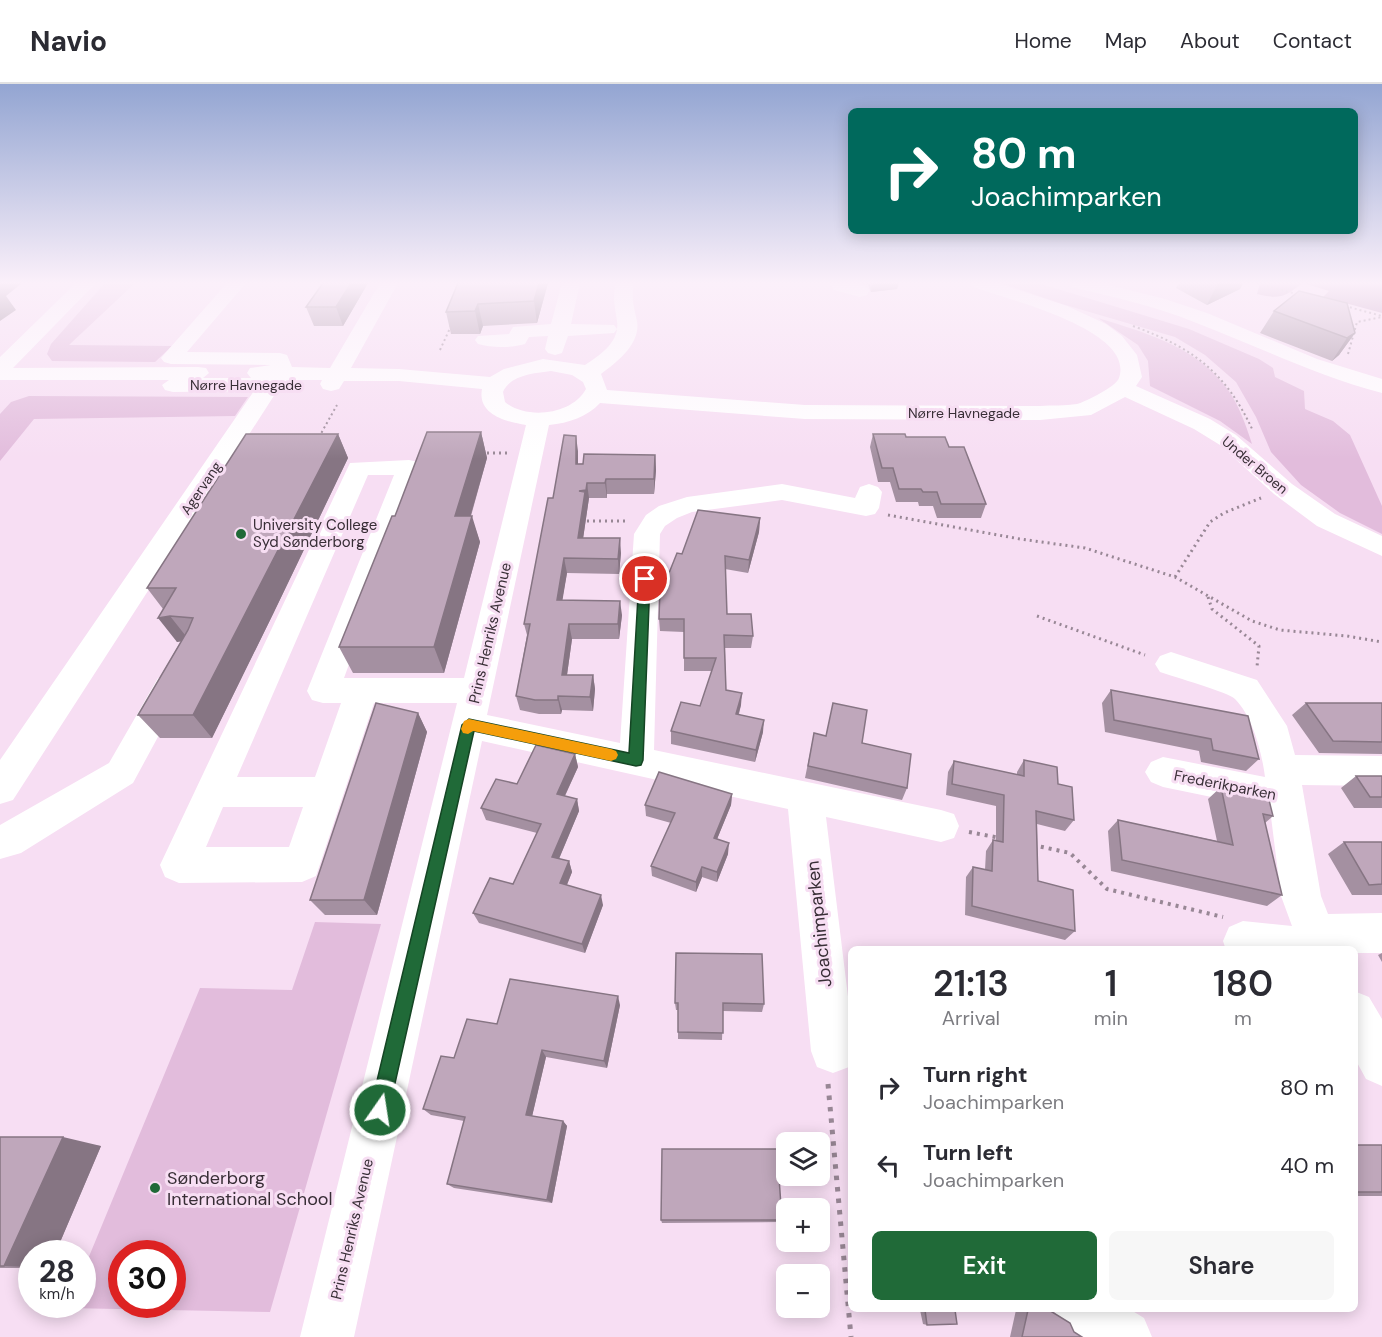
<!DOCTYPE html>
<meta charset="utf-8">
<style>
body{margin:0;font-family:"DM Sans",sans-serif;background:#f7f7f7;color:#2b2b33;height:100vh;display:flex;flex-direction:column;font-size:22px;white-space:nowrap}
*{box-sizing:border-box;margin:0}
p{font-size:20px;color:#7c7c81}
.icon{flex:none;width:33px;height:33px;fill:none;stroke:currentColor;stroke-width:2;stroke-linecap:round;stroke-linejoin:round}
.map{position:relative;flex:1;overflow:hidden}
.sheet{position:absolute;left:848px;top:862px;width:510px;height:366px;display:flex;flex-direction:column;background:#fff;border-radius:9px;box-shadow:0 3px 15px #0003}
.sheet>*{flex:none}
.guide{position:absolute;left:848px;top:24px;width:510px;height:126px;border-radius:9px;box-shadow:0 3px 15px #0003;background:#00695c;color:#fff;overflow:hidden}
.buttons{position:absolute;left:776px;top:1048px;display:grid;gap:12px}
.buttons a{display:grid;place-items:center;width:54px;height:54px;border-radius:9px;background:#fff;box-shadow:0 3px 15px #0003;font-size:30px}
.speed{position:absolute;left:18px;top:1156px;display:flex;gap:12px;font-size:30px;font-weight:700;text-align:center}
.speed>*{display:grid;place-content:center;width:78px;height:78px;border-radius:50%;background:#fff;box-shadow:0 3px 15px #0003;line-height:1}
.speed small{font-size:15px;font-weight:400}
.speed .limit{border:9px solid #d22;background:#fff;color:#111}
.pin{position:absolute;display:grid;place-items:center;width:51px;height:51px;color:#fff;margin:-26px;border:3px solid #fff;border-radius:50%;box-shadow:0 2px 6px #0007}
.me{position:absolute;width:66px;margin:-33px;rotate:13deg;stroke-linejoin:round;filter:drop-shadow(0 0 4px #0008)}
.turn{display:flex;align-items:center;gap:21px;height:126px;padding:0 24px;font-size:27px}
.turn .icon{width:78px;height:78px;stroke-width:2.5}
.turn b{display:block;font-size:42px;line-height:51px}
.eta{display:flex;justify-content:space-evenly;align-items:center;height:102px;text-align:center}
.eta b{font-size:36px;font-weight:600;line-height:42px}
.action{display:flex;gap:12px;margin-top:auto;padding:12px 24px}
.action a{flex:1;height:69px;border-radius:9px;background:#206a38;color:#fff;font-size:24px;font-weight:600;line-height:69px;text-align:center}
.action a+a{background:#f7f7f7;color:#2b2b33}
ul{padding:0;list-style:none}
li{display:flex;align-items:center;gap:18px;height:78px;padding:0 24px}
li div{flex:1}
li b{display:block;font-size:22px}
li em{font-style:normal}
header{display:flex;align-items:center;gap:36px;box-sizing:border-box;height:84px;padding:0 30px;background:#fff;border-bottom:2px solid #e1e1e2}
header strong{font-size:28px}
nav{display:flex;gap:33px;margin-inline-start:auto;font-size:21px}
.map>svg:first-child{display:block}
</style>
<header>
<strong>Navio</strong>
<nav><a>Home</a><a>Map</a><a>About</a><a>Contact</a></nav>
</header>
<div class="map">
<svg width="1382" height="1253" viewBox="0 0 1382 1253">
<rect width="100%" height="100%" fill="#f7def3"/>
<path fill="#e2bcdc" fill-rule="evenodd" d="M105 199H227L134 200 69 261 172 262 155 278 52 277 47 270 51 260Z
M1001 199H1038L1189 245 1259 275 1273 284 1275 293 1304 307 1305 325 1333 337 1350 351 1382 422V450L1340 429 1301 401 1271 368 1256 333 1236 298 1205 271 1175 253 1062 220Z
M1098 234C1141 247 1192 262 1221 297 1237 315 1245 338 1252 360L1220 337 1150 302 1148 277 1138 261Z
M29 312 248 313 235 332 34 335 0 377V330L11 318Z
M315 838 381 840 270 1228 67 1224 68 1221H82L83 1187 200 904 292 906ZM122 1170H172V1221H122Z"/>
<path fill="#b58eb0" d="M1260 199H1302C1285 214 1278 215 1257 210Z
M1303 199H1382V229L1323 213 1329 207Z"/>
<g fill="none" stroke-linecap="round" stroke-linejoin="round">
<path stroke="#988795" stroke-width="2" stroke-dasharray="2 3" stroke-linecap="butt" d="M1257 199 1300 211
M1345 222 1382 232
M1133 242C1193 264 1226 288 1253 347
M440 266 451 242
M1348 270 1357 238 1382 233
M319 353 337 321"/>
<path stroke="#988795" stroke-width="3" stroke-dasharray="2 4" stroke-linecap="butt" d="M481 369H507
M888 431 1020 455 1085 464 1175 493 1252 537 1280 546 1347 552 1382 558
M581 437H627
M1175 493 1210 438 1224 429 1261 414
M1208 513 1212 525 1259 562 1257 583
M1037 532 1145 571"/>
<path stroke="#988795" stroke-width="4" stroke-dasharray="3 5" stroke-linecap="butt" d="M969 748 1000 754
M1033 761 1070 769 1107 805 1223 833"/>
<path stroke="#988795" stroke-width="5" stroke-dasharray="4.5 7" stroke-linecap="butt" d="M828 1000 851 1253"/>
<path fill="#fff" fill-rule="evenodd" d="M76 199H96L13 284 198 283 206 284 209 289 203 294H251L247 289 250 284 271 281 171 280 164 278 161 274 227 199H246L187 268 280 269 287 271 292 283 330 284 380 199H398L351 284 399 285 490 293 504 285 543 275 585 281C600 271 620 258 617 237 615 223 612 214 616 199H634C631 214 634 223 637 237 641 260 617 278 601 290L607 306 805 321 1040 322C1052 321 1065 322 1077 320 1085 318 1117 302 1119 294 1136 245 1004 215 974 203L971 199H997L1067 222 1106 240 1122 252 1137 271 1142 293 1136 302 1210 335 1236 351 1292 400 1335 430 1382 452V472L1317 442 1274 410 1220 361 1194 345 1125 313 1091 331 1040 336 805 335 600 319C587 333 569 339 549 341L487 631 620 659 634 450 646 431 659 422 687 413 782 400 855 414 860 403 869 400 878 403 882 408 879 424 875 430 866 432 782 416 692 428 677 434 665 442 660 450 654 666 941 726 954 730 959 742 954 754 941 758 826 733 850 929V979L849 983 833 989 817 983 811 967 788 725 482 657 354 1253H300L457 619H374L316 792 302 798 179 799 165 793 160 781 350 379 409 376 418 378 421 383 344 594H464L526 341C507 338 477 331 482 305L399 297H344L339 305 331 307 323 305 320 300 322 296H291L294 300 291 305 277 307 13 716 0 720V676L254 307 173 308 165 306 162 301 169 296H0V273ZM551 287 572 291 583 298 586 305C572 331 526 336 505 318L503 308C510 291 535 289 551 287ZM368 391H394L307 607 312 616 323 619H341L315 693H237ZM223 723H303L289 763H206Z
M562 199H580L571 240 614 241 617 245 614 249 568 252 562 269 555 271 548 269 545 265 548 252 529 253 525 260C511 264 492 264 478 260L475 256 478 252 509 250 513 243 551 240Z
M829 199H851L867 203 869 207 867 211 860 213 834 206Z
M1069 199H1101L1165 215 1207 229 1317 275 1382 295V309C1317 292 1257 262 1194 238 1155 222 1113 213 1072 203Z
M1171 568 1257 596 1287 642 1295 671 1382 672V702L1302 701 1321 812 1328 830 1382 829V869H1354V866H1226L1223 857 1229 843 1243 837 1292 842 1281 812 1270 725 1163 703 1151 698 1145 688 1151 678 1163 673 1265 693C1262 669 1253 633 1235 615 1228 608 1174 593 1160 588L1155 580 1160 572Z
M169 591 180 594 185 603 133 699 21 769 0 775V741L109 679 158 594Z
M1354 907 1369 913 1382 935V1002L1366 995 1354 973Z
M1054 1226H1131L1144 1234 1152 1253H1075L1062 1245Z"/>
</g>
<path fill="#a490a1" d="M368 199 343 242H314L306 223Z
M548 199 537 239 483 242 480 250H451L446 228Z
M861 199H899L897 205 871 208 868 201Z
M1179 199H1243L1240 205 1207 221 1176 204Z
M1274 227 1355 249 1339 271 1332 277 1260 249Z
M481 348 487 374 471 432 480 458 444 589H353L339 563 395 432Z
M338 350 348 374 274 528 212 654H160L138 631 181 557 177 558 163 525 147 504Z
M873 350 906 353 949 363 986 420 981 434H937L933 422H919L918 418H896L890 398H878L870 363Z
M578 367V380L655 371 656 386 654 410H607V414H589L583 454 621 469 619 490 567 489 562 516 622 531 619 555H572L567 591H593L595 605 593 627 562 626 561 630H539L520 626 516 612 527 551 524 540 553 414Z
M760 434 759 448 748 489 725 485 727 530 753 552 751 564H725L726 606 741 621 739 630 763 648 755 678 671 660V647L700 622 712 587H684V548L660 547 659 535 663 504Z
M1111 606 1259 675 1246 687 1201 678 1199 667 1105 648 1102 619Z
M833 619 862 659 907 704 902 716 805 694 814 649 826 652Z
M1306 619H1382V670L1319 669 1292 631Z
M418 629 427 648 377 831H325L310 816Z
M575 670 578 683 565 712 577 715 579 727 559 775 569 777 572 788 567 801 603 821 585 869 479 839 473 829 513 800 537 749 486 736 481 724 517 700Z
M1024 676 1058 700 1074 736 1065 747 1037 740 1038 797 1075 847 1065 856 965 831 966 793 973 783 985 786 986 767 993 756 996 757V722L946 711 948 688 954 677 1017 691V688Z
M1356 692H1382V724H1354L1341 704Z
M1221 703 1273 732 1265 739 1282 811 1267 822 1111 787 1108 747 1118 736 1217 757 1208 715Z
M732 710 731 721 717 755 728 770 717 798 702 793 696 808 652 792 651 782 671 739 646 732 645 721Z
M1344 758H1382V811H1352L1328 770Z
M1382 869V878L1378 871Z
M675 919 764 920 762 928 723 927 722 956 678 955V926H676Z
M620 921 607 984 546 973 532 1032 563 1037 567 1042 552 1119 454 1104 447 1100 464 1037 431 1031 423 1025 497 940Z
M0 1053 101 1062 55 1170H32V1184H0Z
M1354 1061H1382V1112H1354Z
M661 1136H782L779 1138 662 1139Z
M920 1226H955L927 1241 923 1240Z
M1016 1226H1049L1074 1248 1082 1253H1010Z"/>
<path fill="#867583" d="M0 199H22L6 212 16 226 0 237Z
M351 199H368L343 242 336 223Z
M539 199H548L537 239 534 217Z
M873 199H899L897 205 871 208Z
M1218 199H1243L1240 205 1207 221Z
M478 220 483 242 480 250 475 227Z
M1355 249 1339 271 1332 277 1347 254Z
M481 348 487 374 463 458 455 432Z
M338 350 348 374 274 528 212 654 193 631Z
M576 352 578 367V395L576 380Z
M655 371 656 386 654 410V395Z
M606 395 607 410V414L605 399Z
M587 399 589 414 581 469 578 454 579 407Z
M472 432 480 458 444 589 434 563Z
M760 434 759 448 748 489 749 476Z
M620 454 621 469 619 490 618 475Z
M564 474 567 489 560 531 557 516Z
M620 517 622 531 619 555 618 540Z
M170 532 189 556 177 558 158 534Z
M569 540 572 555 565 605 562 591Z
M593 591 595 605 593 627 590 613Z
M742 609 741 621 735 642 736 630Z
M558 612 562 626 561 630 558 616Z
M418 629 427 648 377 831 364 816Z
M764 636 763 648 755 678 756 666Z
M575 670 578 683 560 722 557 710Z
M732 710 731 721 713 765 714 754Z
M577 715 579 727 555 784 552 773Z
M729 759 728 770 717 798V788Z
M569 777 572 788 563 810 560 799Z
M702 783V793L696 808V798Z
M601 811 603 821 585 869 582 860Z
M618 912 620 921 607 984 604 977Z
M542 966 546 973 531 1037 526 1031Z
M563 1037 567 1042 552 1119 547 1116Z
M63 1053 101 1062 55 1170H32V1183L4 1182Z"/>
<path fill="#bfa7bb" stroke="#867583" stroke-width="1.5" d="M323 199H351L336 223H306Z
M458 199H539L534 217 478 220 475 227 446 228Z
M1299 207 1347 219 1355 249 1347 254 1274 227Z
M427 348H481L455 432H472L434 563H339L392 432H395Z
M246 350H338L259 503 193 631H138L188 546 193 534 170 532 158 534 176 504H147Z
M873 350H905L906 353H945L949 363H964L986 420H941L937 408H923L921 405H899L893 384H882Z
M564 351 576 352V380H583L584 370 655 371 654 395H606L605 399H587L586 406 579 407 585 408 578 454H620L618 475 564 474 557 516 620 517 618 540H569L562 591H593L590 613 558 612V616H535L516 612 530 540H524L548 414H553Z
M698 426 760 434 749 476 725 472 727 530H751L753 552 724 551 726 606 742 609 736 630 764 636 756 666 671 647 681 618 700 622 716 574H684V535H659L660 504H663L677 469 682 470Z
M1111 606 1248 632 1259 675 1213 666 1211 655 1114 636Z
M376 619 418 629 364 816H310Z
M833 619 867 626 862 659 911 670 907 704 808 682 814 649 826 652Z
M1306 619H1382V658L1333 657Z
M536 661 575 670 557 710 577 715 552 773 569 777 560 799 601 811 582 860 473 829 490 794 513 800 541 740 481 724 496 695 517 700Z
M1024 676 1057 683 1058 700 1072 703 1074 736 1036 727 1038 797 1073 806 1075 847 972 822 973 783 992 787 993 756 1003 758 1004 711 952 700 954 677 1024 692Z
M659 688 732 710 714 754 729 759 717 788 702 783 696 798 651 782 675 729 645 721Z
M1356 692H1382V713H1370Z
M1221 703 1268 712 1273 732 1263 730 1282 811 1122 776 1118 736 1233 761Z
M1344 758H1382V800L1369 801Z
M676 869 762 870 764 920 723 919V949L678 948V919H675Z
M510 895 618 912 604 977 542 966 526 1031 563 1037 547 1116 447 1100 465 1033 423 1025 441 972 454 974 467 935 497 940Z
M0 1053H63L4 1182H0Z
M1354 1061H1382V1108H1354Z
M662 1065H777L782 1136H661Z
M925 1226H955L957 1240 927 1241Z
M1028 1226H1049L1070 1239 1074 1248 1082 1253H1022Z"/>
<linearGradient id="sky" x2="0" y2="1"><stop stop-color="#93a5d2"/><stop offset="0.53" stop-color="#fbf0fa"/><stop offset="1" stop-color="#fbf0fa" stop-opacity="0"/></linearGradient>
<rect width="1382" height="375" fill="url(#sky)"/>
<path fill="#206a38" stroke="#154524" stroke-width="1.5" d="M645 491 650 495 643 676 641 681 636 682 474 647 389 1026 386 1033 380 1036 373 1033 370 1026 462 641 469 635 629 669 639 495Z"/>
<path fill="#f59e0b" d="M469 635 611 665 616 667 618 671 616 675 611 677 473 647 468 650 463 649 461 645 464 637Z"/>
<g fill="#206a38" stroke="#f7def3" stroke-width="2">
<circle cx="241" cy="450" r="6"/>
<circle cx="155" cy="1104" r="6"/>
</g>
<g text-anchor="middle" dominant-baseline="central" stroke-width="6" stroke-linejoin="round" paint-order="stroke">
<g font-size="14" fill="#382e36" stroke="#f7def3">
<text x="246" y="301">Nørre Havnegade</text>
<text x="964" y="329">Nørre Havnegade</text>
<text transform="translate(1255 381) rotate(40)">Under Broen</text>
<text transform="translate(201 404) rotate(-56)">Agervang</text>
</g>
<g font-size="15" fill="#382e36" stroke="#f7def3" text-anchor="start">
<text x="253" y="441">University College<tspan x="253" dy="17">Syd Sønderborg</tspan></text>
</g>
<g font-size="15" fill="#382e36" stroke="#f7def3">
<text transform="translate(490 549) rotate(-77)">Prins Henriks Avenue</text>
<text transform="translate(1225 701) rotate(11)">Frederikparken</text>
<text transform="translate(352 1145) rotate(-77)">Prins Henriks Avenue</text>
</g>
<g font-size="18" fill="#382e36" stroke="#f7def3">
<text transform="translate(819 840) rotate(-96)">Joachimparken</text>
</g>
<g font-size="18" fill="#382e36" stroke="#f7def3" text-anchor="start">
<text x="167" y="1094">Sønderborg<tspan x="167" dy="21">International School</tspan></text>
</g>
</g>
</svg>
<div class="buttons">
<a><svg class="icon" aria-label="layers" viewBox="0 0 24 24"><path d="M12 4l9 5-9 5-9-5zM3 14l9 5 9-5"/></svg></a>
<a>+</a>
<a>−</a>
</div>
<div class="speed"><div>28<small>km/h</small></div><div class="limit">30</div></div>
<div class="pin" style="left:645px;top:495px;background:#d93025"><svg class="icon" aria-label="arrive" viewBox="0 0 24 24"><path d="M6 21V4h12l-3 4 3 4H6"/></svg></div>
<svg class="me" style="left:380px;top:1026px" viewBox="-20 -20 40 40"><circle r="17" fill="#206a38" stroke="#fff" stroke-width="3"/><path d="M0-11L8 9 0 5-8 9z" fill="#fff"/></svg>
<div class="guide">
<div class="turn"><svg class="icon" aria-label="right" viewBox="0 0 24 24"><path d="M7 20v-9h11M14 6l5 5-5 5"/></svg><div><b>80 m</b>Joachimparken</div></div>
</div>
<section class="sheet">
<div class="eta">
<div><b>21:13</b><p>Arrival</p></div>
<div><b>1</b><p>min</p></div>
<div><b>180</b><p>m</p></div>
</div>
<ul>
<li><svg class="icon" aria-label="right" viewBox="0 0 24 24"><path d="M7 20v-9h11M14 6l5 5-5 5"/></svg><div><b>Turn right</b><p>Joachimparken</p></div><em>80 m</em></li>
<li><svg class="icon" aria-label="left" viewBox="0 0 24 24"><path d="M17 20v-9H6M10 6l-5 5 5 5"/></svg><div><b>Turn left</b><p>Joachimparken</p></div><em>40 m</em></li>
</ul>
<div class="action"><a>Exit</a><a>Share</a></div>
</section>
</div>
